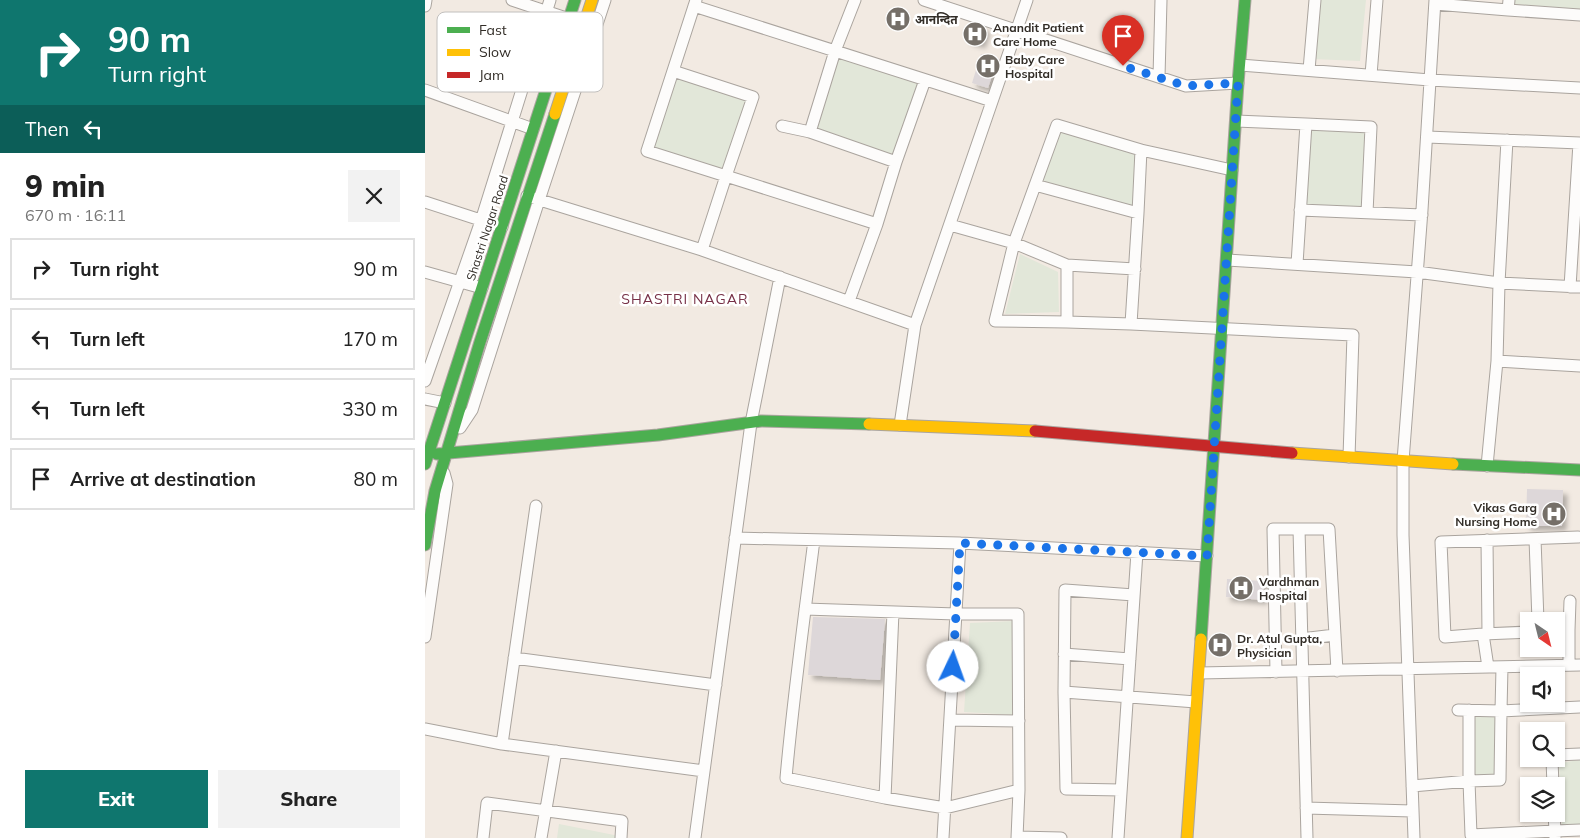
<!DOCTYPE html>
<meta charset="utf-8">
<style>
body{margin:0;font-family:Mulish,"Noto Sans Devanagari",sans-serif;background:#f2f2f2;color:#222;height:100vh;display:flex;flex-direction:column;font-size:19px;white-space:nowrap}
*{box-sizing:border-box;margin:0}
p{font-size:16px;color:#767676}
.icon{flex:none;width:28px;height:28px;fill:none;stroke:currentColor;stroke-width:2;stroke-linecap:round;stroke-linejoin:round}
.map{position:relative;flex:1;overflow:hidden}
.side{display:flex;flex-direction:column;background:#fff;width:425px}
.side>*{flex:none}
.top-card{background:#0f766e;color:#fff;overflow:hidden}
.needle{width:32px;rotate:145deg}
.buttons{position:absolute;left:1095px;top:612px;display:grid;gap:10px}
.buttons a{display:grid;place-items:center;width:45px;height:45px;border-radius:0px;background:#fff;box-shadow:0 1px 4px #0004;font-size:25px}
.pin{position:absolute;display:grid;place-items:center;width:42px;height:42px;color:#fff;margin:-51px -21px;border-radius:50% 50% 50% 0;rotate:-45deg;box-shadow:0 0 5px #0007}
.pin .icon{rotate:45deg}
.me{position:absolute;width:55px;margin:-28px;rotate:3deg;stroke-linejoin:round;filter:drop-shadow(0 0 4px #0008)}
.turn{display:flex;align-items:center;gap:18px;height:105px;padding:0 25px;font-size:22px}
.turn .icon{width:65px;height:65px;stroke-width:2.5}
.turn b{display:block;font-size:35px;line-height:42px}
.then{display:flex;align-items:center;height:48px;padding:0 25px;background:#0003;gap:10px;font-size:19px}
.round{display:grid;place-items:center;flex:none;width:52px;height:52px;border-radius:0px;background:#f2f2f2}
.summary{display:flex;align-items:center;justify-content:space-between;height:85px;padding:0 25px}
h1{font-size:30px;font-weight:800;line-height:38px}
.cta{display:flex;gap:10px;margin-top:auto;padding:10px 25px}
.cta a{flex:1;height:58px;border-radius:0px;background:#0f766e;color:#fff;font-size:20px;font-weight:800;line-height:58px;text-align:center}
.cta a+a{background:#f2f2f2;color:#222}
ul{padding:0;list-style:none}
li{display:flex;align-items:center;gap:15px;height:62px;margin:0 10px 8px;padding:0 15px;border:2px solid #e0e0e0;border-radius:0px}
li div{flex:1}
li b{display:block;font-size:19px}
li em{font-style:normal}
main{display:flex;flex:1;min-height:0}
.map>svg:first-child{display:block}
</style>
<main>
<section class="side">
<div class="top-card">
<div class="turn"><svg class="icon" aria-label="right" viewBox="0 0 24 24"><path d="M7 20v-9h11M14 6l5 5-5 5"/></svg><div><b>90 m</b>Turn right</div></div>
<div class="then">Then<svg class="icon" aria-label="left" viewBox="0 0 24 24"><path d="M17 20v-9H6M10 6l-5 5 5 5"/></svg></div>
</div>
<div class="summary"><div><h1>9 min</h1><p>670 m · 16:11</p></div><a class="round"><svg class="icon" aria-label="close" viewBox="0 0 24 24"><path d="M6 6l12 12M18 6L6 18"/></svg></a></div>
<ul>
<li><svg class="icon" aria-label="right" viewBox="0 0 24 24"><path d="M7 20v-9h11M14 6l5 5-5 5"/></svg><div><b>Turn right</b></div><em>90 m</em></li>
<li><svg class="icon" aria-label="left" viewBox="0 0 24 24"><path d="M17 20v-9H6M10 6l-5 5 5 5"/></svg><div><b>Turn left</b></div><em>170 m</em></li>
<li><svg class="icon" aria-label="left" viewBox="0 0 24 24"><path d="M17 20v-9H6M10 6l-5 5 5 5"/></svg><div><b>Turn left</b></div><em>330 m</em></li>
<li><svg class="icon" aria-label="arrive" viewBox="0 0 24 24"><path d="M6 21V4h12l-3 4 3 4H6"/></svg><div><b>Arrive at destination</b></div><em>80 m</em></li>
</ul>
<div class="cta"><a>Exit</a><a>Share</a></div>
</section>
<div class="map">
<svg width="1155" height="838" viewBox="0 0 1155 838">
<defs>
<filter id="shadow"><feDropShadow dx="4.5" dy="4.5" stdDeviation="2.5" flood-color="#0004"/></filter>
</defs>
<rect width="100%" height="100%" fill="#f2eae2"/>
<path fill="#e2e7d9" d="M894 0H941L935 61 887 59Z
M1089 0H1155V9L1088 4Z
M413 56 493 83 468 156 391 130Z
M251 76 322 101 298 170 229 149Z
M885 128 942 131 937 207 881 205Z
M635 130 713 153 709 207 615 182Z
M595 254 633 272 634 312 580 314Z
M589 621 590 715 539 712 545 623Z
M1048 714 1072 715 1071 774 1048 777Z
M1155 760V826H1137L1134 763Z
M134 824 194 836V838H132Z"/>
<path fill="#ddd7d9" filter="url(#shadow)" d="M547 24 561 28 556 44 542 40Z
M556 54 572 59 563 88 547 83Z
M1102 489 1138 490 1137 526H1101Z
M802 579 839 581 838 600 801 597Z
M388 617 460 619 455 680 383 675Z"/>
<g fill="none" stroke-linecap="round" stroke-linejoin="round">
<defs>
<path id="street" d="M87 0 144 19
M430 0 410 51 385 132 471 162 500 80
M499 0 761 86 813 83
M1010 4 1083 10 1084 0
M0 6 1 0
M269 6 567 101
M1083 10 1155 15
M815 65 1005 80 1155 88
M884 70 890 0
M248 71 328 97 301 176 222 151 271 0
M946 75 952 0
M734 77 736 0
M0 90 108 129
M811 121 881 124 872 264
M881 124 946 127 942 213
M357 126 385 132
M1002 137 1155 143
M1082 140 1074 283 1155 287
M716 150 807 170
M102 196 277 250 490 325 602 0
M0 202 77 227
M875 210 997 215
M525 225 589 243 632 125 716 150 713 213 610 185
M589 243 642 265V322L570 321Z
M277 250 301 176 452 224 471 162
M802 260 992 272 1074 283 1072 361
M642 265 710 269
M0 272 57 288
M1145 287 1154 143
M424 301 452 224
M642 322 706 324 713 213
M706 324 928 335 924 457
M0 381 56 221 125 0
M0 399 20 403
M475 425 490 325
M35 428 47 410 114 200 180 0
M1062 466 1072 361 1155 366
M874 529 882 838
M310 538 535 543 782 556
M1110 539 1113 621
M1062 540 1063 634
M380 609 531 614H593L594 790 520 808 460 798 361 778C368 698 379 619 389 540
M1144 630 1145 601
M1131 631 1144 630V665
M1058 634 1104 632
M0 637 22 484 19 473
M876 639 910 635
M639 654 705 659
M89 658 291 685
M1063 667 1058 634 1020 637 1016 542 1153 537
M851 672 848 529H904L912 671
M774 673 1155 665
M639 692 640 590 709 595
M1033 710 1076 711 1077 667
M1044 710V781L1075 780 1076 711 1155 707
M526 720 594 721
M0 729 77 744 279 771
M77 744 111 506
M1131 755 1155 754
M1127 759 1128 786
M987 786 1044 781 1046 835 1130 831V838
M696 790 641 789 639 692 771 702
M460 798 468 612
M881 808 987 811
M1129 814 1130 831 1155 830
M592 837 636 838
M58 838 62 803 197 821 196 838
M116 838 131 751
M270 838 326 423 355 277
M518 838 535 543
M592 838 594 790
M693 838 712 552
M989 838 978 535V461L997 210 1010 0"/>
<path id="fast" d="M12 454 233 435 336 421 444 424
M0 464 150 0
M1028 464 1155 470
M0 545 10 491 55 342 130 114
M776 639 813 83 820 0"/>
<path id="slow" d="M130 114 167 0
M444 424 610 431
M867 453 1028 464
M762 838 776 639"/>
<path id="jam" d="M610 431 867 453"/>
</defs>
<use href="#street" stroke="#aaa49e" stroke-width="13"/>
<use href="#fast" stroke="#aaa49e" stroke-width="13"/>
<use href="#slow" stroke="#aaa49e" stroke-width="13"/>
<use href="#jam" stroke="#aaa49e" stroke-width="13"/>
<use href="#street" stroke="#fdfcfb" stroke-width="11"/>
<use href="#fast" stroke="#4caf50" stroke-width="11"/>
<use href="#slow" stroke="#ffc107" stroke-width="11"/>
<use href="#jam" stroke="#c62828" stroke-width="11"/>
</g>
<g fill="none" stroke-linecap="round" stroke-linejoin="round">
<path stroke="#1a73e8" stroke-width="9" stroke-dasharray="0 16.2" d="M528 667 535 543 782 556 813 83 761 86 698 66"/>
</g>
<defs>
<symbol id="hospital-disc" viewBox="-11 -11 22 22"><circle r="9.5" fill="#756f68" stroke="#fff"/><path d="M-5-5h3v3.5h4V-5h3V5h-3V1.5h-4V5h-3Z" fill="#fff"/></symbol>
</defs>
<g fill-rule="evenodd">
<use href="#hospital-disc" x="459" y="5" width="28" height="28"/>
<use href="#hospital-disc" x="536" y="20" width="28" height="28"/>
<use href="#hospital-disc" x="549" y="52" width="28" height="28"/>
<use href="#hospital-disc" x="1115" y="500" width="28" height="28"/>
<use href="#hospital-disc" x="802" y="574" width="28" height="28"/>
<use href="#hospital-disc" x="781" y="631" width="28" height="28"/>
</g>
<g text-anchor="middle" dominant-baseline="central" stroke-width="5" stroke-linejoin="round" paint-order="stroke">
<g font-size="12" font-weight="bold" fill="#322d27" stroke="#fff" text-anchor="start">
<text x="490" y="19">आनन्दित</text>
<text x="568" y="27">Anandit Patient<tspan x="568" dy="14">Care Home</tspan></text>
<text x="580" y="59">Baby Care<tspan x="580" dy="14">Hospital</tspan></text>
<text x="1112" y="507" text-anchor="end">Vikas Garg<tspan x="1112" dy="14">Nursing Home</tspan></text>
<text x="834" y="581">Vardhman<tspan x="834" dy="14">Hospital</tspan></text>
<text x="812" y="638">Dr. Atul Gupta,<tspan x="812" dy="14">Physician</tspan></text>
</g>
<g font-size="12" fill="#322d27" stroke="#fff">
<text transform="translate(62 228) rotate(-72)">Shastri Nagar Road</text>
</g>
<g font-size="14" letter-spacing="1" fill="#773147" stroke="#fff">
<text x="260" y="299">SHASTRI NAGAR</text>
</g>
</g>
<rect x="12" y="12" width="166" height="80" rx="8" fill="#fff" stroke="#c2c0be" stroke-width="1"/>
<rect x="22" y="27" width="23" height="6" fill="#4caf50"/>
<rect x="22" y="49" width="23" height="7" fill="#ffc107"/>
<rect x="22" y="72" width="23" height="6" fill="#c62828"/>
<g font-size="14" fill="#322d27">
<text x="54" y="35">Fast</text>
<text x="54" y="57">Slow</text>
<text x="54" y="80">Jam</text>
</g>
</svg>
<div class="buttons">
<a><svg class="needle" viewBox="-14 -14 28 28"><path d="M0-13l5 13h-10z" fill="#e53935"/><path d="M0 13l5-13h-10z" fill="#767676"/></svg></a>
<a><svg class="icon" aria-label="sound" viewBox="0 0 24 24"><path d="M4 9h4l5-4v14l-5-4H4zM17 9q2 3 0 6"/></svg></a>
<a><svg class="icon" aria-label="search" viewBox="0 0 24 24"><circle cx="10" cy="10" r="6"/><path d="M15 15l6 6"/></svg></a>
<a><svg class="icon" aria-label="layers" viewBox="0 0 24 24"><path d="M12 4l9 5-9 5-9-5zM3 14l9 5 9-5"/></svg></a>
</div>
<div class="pin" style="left:698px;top:66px;background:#d93025"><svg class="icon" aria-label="arrive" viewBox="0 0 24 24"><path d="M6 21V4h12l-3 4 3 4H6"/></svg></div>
<svg class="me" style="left:528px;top:667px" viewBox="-20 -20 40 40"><circle r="19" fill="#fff"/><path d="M0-13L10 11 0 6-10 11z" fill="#1a73e8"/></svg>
</div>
</main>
